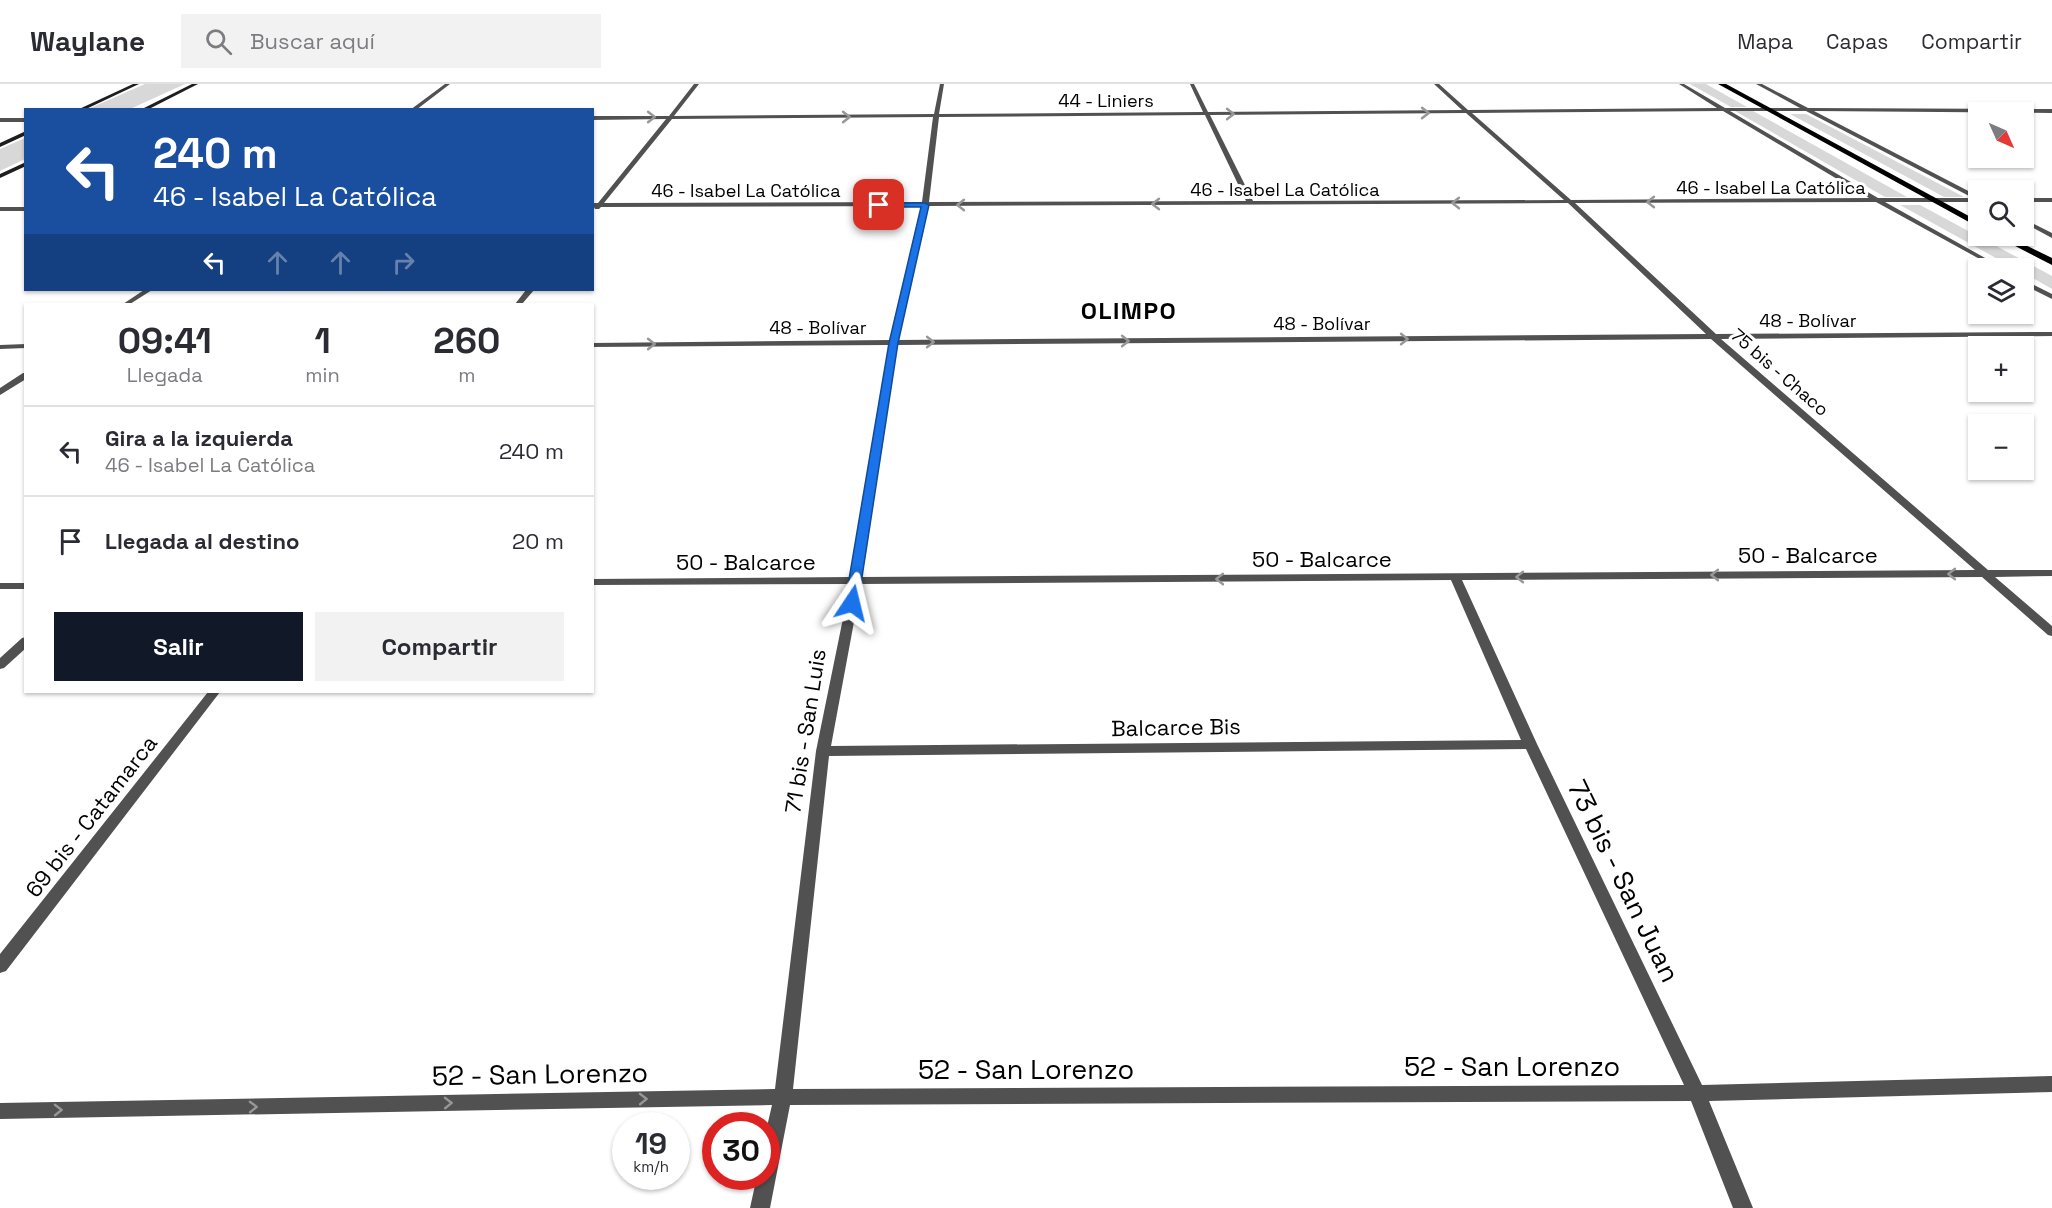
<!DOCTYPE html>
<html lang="es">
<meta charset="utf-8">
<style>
body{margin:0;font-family:"Space Grotesk",sans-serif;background:#f2f2f3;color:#2b2b33;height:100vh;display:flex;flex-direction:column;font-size:22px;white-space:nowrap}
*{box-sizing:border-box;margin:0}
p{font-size:20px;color:#7c7c81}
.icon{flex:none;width:33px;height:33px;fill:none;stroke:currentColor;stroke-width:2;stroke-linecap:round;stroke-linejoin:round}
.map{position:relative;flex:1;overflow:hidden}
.panel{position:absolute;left:24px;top:219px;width:570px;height:390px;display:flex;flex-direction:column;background:#fff;border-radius:0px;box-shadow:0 2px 4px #0004}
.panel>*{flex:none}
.banner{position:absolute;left:24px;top:24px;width:570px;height:183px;border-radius:0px;box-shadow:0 2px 4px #0004;background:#1a4fa0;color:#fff;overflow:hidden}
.needle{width:39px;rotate:135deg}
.controls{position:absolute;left:1968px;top:18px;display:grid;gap:12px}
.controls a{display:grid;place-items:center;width:66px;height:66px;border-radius:0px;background:#fff;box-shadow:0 2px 4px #0004;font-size:30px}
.speed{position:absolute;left:612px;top:1028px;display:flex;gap:12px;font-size:30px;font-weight:700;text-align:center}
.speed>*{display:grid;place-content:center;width:78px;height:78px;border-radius:50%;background:#fff;box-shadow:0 2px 4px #0004;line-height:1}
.speed small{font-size:15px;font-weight:400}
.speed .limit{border:9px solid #d22;background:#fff;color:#111}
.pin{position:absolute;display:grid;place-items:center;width:51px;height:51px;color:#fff;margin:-26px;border-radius:12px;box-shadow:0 3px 9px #0006}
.me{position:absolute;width:66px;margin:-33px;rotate:10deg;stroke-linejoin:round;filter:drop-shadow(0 0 4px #0008)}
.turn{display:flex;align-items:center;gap:21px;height:126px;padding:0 30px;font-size:27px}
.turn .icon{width:78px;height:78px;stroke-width:2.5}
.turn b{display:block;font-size:42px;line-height:51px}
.lanes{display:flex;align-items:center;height:57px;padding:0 30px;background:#0003;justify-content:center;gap:30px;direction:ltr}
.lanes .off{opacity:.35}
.eta{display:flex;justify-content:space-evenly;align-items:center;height:102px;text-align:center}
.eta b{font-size:36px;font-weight:800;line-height:42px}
.button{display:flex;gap:12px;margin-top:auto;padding:12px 30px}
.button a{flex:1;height:69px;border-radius:0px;background:#111827;color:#fff;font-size:24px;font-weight:800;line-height:69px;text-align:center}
.button a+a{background:#f2f2f3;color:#2b2b33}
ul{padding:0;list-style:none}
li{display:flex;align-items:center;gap:18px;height:90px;padding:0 30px;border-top:2px solid #e1e1e2}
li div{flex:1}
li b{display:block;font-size:22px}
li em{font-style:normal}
header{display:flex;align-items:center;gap:36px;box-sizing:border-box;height:84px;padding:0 30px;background:#fff;border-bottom:2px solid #e1e1e2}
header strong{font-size:28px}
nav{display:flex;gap:33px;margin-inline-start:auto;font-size:21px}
.search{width:420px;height:54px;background:#f2f2f3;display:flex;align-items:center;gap:15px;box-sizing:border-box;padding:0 21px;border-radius:0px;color:#7c7c81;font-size:22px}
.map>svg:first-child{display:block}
</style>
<header>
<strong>Waylane</strong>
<div class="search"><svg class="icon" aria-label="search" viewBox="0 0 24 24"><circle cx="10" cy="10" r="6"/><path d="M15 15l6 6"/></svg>Buscar aquí</div>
<nav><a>Mapa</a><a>Capas</a><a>Compartir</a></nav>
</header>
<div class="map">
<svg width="2052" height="1124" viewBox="0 0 2052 1124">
<rect width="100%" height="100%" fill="#fff"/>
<path fill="#d8d8d8" d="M145 0H185L130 25H88Z
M1690 0H1706L1747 23H1731Z
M1735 27H1753L1907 113H1885Z
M1790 30H1806L1964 113H1944Z
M25 54V75L0 87V65Z
M1900 121H1920L2052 192V205L2024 189V184H2014Z"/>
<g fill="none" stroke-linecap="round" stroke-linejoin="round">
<path fill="#515151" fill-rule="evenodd" d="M445 0H450L416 26H410Z
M694 0H699L674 32 934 30 940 0H944L939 30 1203 28 1190 0H1194L1208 28 1462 26 1434 0H1439L1468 26 1717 24 1679 0H1684L1725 24H1800L1756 0H1762L1808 24 2052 25V29L1814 27 1978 112V118H1885L2003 184H1996L1876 118 1575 119 1716 250 2052 248V252L1721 255 1988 486H2052V492L1995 493 2052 542V552L2048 551 1982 493 1462 496 1537 660 1702 1001 2052 992V1008L1709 1017 1753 1124H1733L1691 1017 790 1021 770 1124H750L757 1092H766V1047L772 1021 0 1035V1019L775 1005 816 667 850 500 592 501V495L851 493 889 261 592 263V259L890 256 922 122 601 123 599 125H595L592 119H598L666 35 592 36V32H669ZM1723 27 1869 114 1571 116 1472 29ZM1730 27H1806L1973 114H1878ZM1466 29 1564 116 1253 117 1210 31ZM1205 31 1246 117 929 118 939 33ZM933 33 922 118 604 119 672 35ZM1568 119 1706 250 898 256 928 122ZM1711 255 1975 486 862 493 897 261ZM1451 496 1521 656 831 662 861 500ZM1526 665 1684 1001 793 1005 829 672Z
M0 34H26V38H0Z
M2024 114H2052V118H2024Z
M0 123H26V127H0Z
M2024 135 2052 149V154L2024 139Z
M2024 196 2052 210V215L2024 201Z
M144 206H152L130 220H123Z
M526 206H534L522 220H515Z
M26 260V264L0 265V261Z
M23 289H26V295L0 311V304Z
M0 499H26V505H0Z
M26 553V564L4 584 0 585V574L22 554Z
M208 608H220L6 887 0 889V870Z"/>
<path fill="#1e1e1e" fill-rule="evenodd" d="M133 0H139L84 26H77Z
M192 0H198L147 26H140Z
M26 47V51L0 63V59Z
M26 78V82L0 94V90Z"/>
<path fill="#000" fill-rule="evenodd" d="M1718 0H1726L1978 137V143Z
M1996 152H2007L2052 174V181Z"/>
</g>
<defs><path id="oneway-chevron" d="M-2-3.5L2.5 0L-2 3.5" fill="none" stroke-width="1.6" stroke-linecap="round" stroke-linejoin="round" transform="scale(1.5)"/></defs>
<g stroke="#979797">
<use href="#oneway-chevron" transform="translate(1425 29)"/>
<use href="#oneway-chevron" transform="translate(1230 30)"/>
<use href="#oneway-chevron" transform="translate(651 33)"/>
<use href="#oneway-chevron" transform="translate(846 33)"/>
<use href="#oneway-chevron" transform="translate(1651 118) rotate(180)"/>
<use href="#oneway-chevron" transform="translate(1456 119) rotate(180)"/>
<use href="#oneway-chevron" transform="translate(1156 120) rotate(180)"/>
<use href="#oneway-chevron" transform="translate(961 121) rotate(180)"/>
<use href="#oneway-chevron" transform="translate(1404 255)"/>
<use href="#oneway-chevron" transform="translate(1125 257)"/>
<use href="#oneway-chevron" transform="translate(930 258)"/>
<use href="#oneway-chevron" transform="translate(651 260)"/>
<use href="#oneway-chevron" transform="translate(1952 490) rotate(180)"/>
<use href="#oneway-chevron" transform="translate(1715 491) rotate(180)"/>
<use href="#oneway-chevron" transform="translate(1520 493) rotate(180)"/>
<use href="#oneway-chevron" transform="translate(1220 495) rotate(180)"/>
<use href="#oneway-chevron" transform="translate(643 1015) rotate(-1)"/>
<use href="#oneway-chevron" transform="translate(448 1019) rotate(-1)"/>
<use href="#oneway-chevron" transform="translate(253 1023) rotate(-1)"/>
<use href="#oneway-chevron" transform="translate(58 1026) rotate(-1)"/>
</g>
<path fill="#1a73e8" stroke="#114b97" stroke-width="1.5" d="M925 119 929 121 898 259 858 519 852 523 845 519 889 259 921 123H879L875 121 879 119Z"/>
<g text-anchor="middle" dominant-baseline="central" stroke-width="6" stroke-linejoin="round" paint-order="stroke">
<g font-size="18" fill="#000" stroke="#fff">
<text x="1106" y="16">44 - Liniers</text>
<text x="1771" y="103">46 - Isabel La Católica</text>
<text x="1285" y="105">46 - Isabel La Católica</text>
<text x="746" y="106">46 - Isabel La Católica</text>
<text x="1808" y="236">48 - Bolívar</text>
<text x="1322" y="239">48 - Bolívar</text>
<text x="818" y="243">48 - Bolívar</text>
<text transform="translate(1780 288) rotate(41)">75 bis - Chaco</text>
</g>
<g font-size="22" fill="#000" stroke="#fff">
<text x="1808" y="471">50 - Balcarce</text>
<text x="1322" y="475">50 - Balcarce</text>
<text x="746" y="478">50 - Balcarce</text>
<text transform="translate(1176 643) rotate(-1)">Balcarce Bis</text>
<text transform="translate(805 647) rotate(-81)">71 bis - San Luis</text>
<text transform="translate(91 732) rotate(-52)">69 bis - Catamarca</text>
</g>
<g font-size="24" font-weight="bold" letter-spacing="1.5" fill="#000" stroke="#fff">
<text x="1129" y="226">OLIMPO</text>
</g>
<g font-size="27" fill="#000" stroke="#fff">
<text transform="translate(1624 797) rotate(64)">73 bis - San Juan</text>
<text x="1512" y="982">52 - San Lorenzo</text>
<text x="1026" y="985">52 - San Lorenzo</text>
<text transform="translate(540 990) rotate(-1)">52 - San Lorenzo</text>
</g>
</g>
</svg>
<div class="controls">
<a><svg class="needle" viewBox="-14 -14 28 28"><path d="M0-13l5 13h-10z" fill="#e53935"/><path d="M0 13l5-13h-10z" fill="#7c7c81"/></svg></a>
<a><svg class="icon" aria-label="search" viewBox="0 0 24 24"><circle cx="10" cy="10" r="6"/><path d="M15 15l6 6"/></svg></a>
<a><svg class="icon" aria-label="layers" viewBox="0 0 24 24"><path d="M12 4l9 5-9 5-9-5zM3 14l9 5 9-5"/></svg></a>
<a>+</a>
<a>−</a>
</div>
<div class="speed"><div>19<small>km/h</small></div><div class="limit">30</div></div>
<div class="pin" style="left:879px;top:121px;background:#d93025"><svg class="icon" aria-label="arrive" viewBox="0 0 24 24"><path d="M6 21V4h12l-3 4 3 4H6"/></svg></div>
<svg class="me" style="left:852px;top:519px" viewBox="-20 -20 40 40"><path d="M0-17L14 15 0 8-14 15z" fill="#1a73e8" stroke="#fff" stroke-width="4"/></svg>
<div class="banner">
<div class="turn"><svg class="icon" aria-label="left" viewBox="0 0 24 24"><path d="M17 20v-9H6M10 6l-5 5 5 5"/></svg><div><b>240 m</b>46 - Isabel La Católica</div></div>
<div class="lanes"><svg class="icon" aria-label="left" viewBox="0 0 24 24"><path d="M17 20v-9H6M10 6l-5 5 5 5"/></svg><svg class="icon off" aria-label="ahead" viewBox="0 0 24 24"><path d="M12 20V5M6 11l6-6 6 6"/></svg><svg class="icon off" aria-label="ahead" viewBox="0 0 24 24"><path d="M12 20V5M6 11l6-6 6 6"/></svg><svg class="icon off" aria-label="right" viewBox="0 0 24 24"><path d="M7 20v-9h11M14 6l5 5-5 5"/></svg></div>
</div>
<section class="panel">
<div class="eta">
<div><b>09:41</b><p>Llegada</p></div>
<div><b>1</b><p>min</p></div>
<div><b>260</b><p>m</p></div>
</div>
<ul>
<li><svg class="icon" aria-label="left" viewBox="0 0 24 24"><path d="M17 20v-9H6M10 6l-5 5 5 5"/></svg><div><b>Gira a la izquierda</b><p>46 - Isabel La Católica</p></div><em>240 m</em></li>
<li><svg class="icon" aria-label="arrive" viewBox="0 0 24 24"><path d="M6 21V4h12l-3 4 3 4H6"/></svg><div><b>Llegada al destino</b></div><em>20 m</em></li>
</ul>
<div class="button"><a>Salir</a><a>Compartir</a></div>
</section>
</div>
